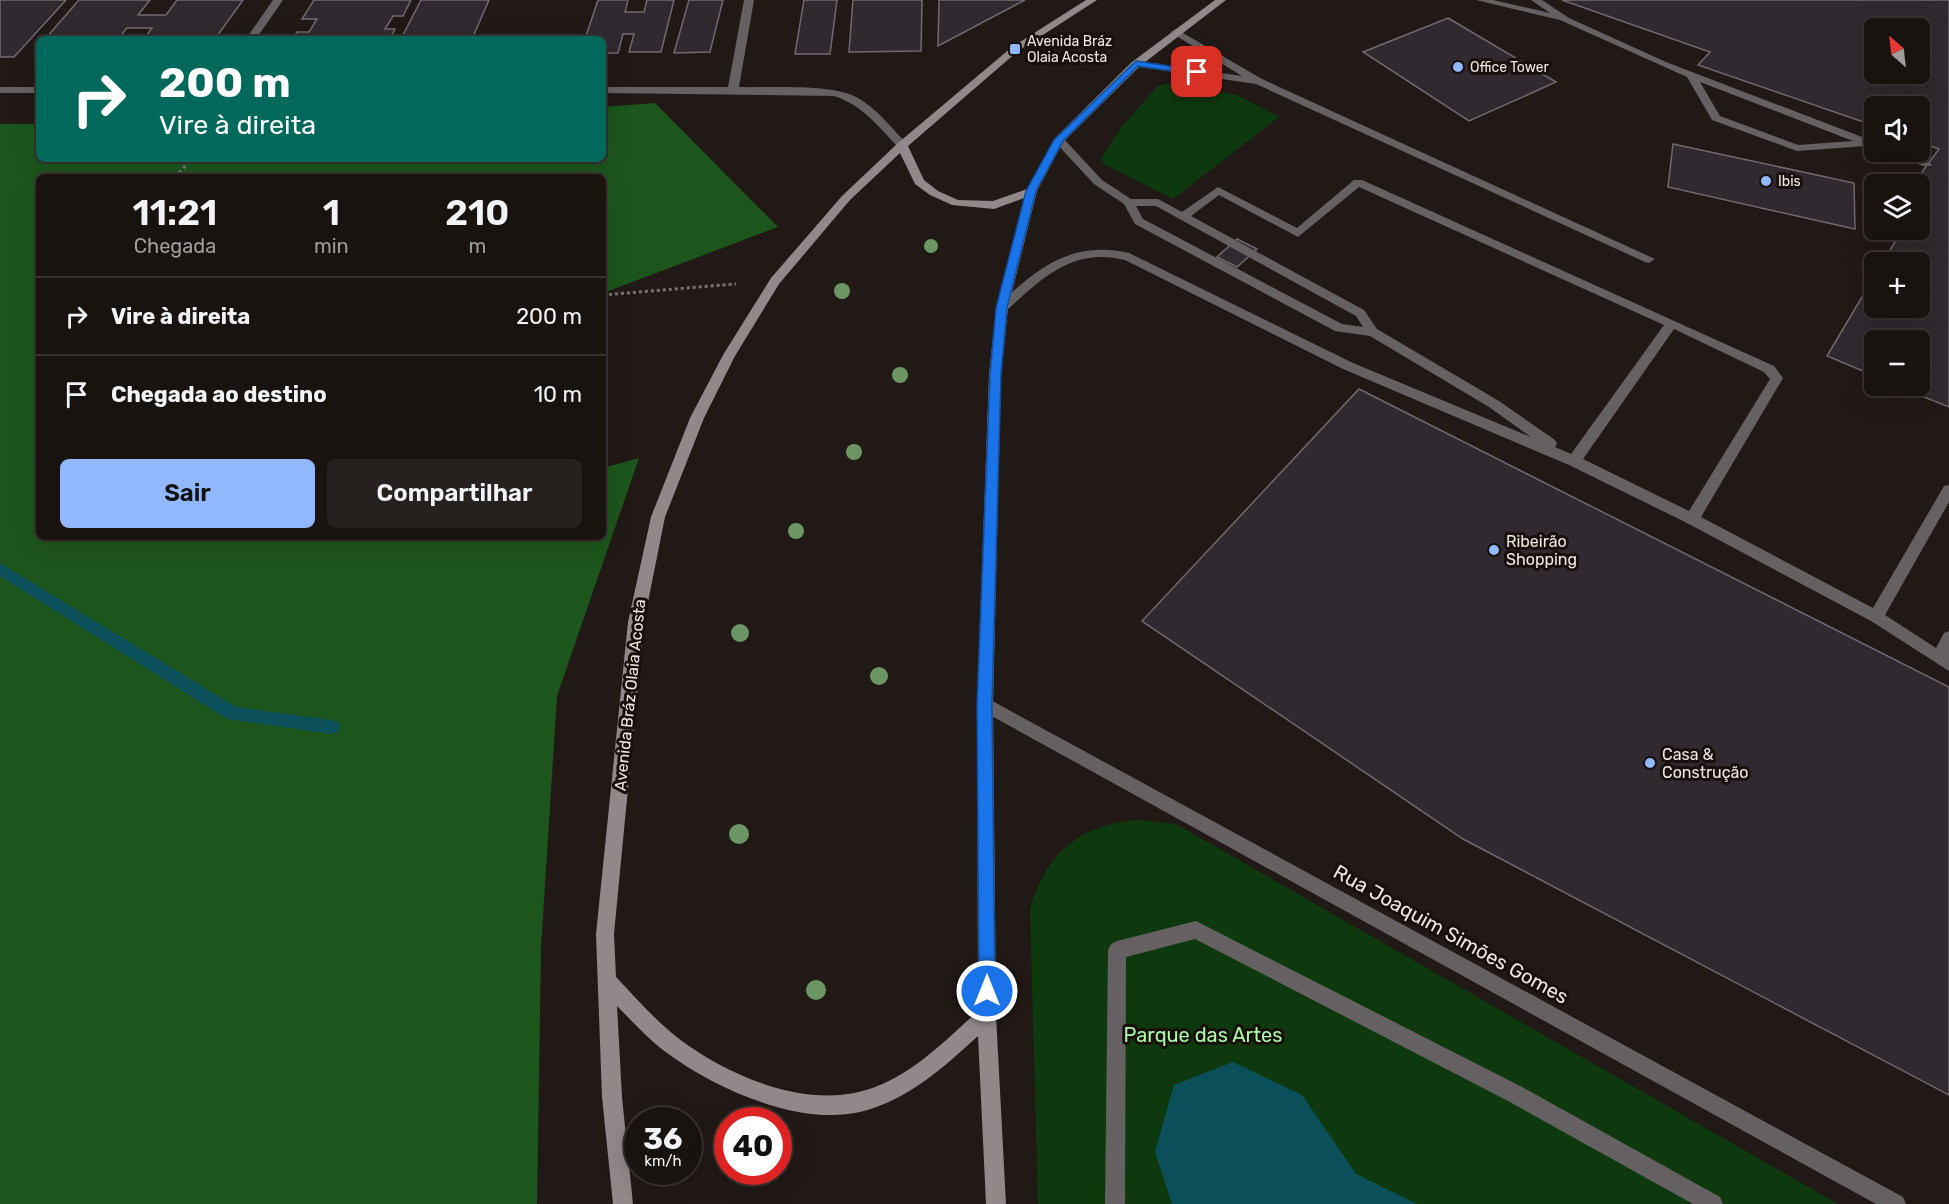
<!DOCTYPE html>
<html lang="pt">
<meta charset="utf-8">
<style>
body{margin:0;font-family:Rubik,sans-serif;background:#26201e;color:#f1f3f6;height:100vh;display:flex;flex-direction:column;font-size:22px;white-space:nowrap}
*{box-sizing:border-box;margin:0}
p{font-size:20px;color:#9f9e9f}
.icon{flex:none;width:33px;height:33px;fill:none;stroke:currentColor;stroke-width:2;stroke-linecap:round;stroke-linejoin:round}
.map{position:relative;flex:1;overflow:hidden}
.side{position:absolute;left:36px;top:174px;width:570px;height:366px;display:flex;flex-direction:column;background:#191310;border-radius:9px;box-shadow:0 6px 24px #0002,0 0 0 2px #373230}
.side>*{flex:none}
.top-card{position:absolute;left:36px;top:36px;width:570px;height:126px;border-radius:9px;box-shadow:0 6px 24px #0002,0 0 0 2px #373230;background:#00695c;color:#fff;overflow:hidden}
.needle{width:39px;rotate:332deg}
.fabs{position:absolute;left:1864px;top:18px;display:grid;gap:12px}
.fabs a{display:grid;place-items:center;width:66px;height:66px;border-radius:9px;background:#191310;box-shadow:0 6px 24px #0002,0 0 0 2px #373230;font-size:30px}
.speed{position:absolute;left:624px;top:1107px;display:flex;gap:12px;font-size:30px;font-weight:700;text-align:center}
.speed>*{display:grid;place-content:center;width:78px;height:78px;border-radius:50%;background:#191310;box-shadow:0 6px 24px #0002,0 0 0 2px #373230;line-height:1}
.speed small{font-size:15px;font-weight:400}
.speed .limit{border:9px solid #d22;background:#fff;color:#111}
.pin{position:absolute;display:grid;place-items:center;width:51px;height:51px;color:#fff;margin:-26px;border-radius:12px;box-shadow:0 3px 9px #0006}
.me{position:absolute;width:66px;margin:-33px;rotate:0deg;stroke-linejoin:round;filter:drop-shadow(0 0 4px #0008)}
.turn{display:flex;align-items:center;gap:21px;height:126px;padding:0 24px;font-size:27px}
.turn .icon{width:78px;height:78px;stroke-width:2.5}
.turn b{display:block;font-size:42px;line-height:51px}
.eta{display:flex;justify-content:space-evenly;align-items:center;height:102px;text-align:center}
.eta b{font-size:36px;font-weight:600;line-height:42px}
.button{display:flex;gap:12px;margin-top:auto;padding:12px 24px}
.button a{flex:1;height:69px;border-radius:9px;background:#91b8fd;color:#111;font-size:24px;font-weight:600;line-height:69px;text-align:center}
.button a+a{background:#26201e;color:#f1f3f6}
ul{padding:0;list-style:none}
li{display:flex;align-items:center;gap:18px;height:78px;padding:0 24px;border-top:2px solid #373230}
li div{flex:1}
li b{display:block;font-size:22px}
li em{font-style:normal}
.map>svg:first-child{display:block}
</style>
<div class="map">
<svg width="1949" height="1204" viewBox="0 0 1949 1204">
<rect width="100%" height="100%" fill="#211915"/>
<path fill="#0e390e" d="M1170 83 1237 95 1279 117 1173 199 1104 164 1101 158 1123 125 1158 86Z
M1137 820 1176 824 1838 1204H1038L1030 909C1046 853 1079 825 1137 820Z"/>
<path fill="#1d561d" d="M655 103 778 227 603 293V177H39V537H603V468L639 458 557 696 541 948 537 1204H0V124H39V159H603V107Z"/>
<path fill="#0a4f5a" d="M1233 1062 1302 1095 1356 1174 1417 1204H1172L1155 1152 1174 1085Z"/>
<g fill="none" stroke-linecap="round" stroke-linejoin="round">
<path fill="#0a4f5a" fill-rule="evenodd" d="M0 563 236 707 332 720 338 722 340 727 338 732 332 734 227 719 0 576Z"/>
</g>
<path fill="#30292f" stroke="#716970" stroke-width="1.5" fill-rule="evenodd" d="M0 0H66L14 57H0Z
M79 0H150L138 15H166L177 0H243L215 39H144L152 28H127L118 39H45Z
M314 0H411L403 16H393L385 29H395L390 39H293L297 32H309L317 19H302Z
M421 0H489L472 39H401Z
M598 0H628L625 12H644L647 0H674L661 52H629L634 34H623L618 53H603V39H585Z
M689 0H723L710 52 674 53Z
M804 0H837L830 54H795Z
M853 0H922L921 51 849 52Z
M939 0H1025L938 46Z
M1562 0H1949V407L1897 386H1920V340H1875V376L1827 356 1875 275V308H1920V262H1883L1902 230H1920V184H1913L1939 149 1920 142V106H1875V126L1698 65 1710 52ZM1875 28H1920V74H1875Z
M1448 18 1556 82 1469 121 1363 52Z
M1673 144 1854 183 1855 229 1668 187Z
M1237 239 1257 249 1237 267 1217 257Z
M1359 389 1949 687V1095L1463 839 1142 621Z"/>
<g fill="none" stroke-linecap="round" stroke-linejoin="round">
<path stroke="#79726e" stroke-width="3" stroke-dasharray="3 3" stroke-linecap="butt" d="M175 177 192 159
M603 295 736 284"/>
<path fill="#656061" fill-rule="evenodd" d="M1476 0H1493L1550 13 1531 0H1542L1569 18 1666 62 1875 142V149L1866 146 1797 151 1712 120 1687 77 1560 20ZM1700 82 1853 141 1798 145 1720 116Z
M1176 29 1262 79 1655 259 1649 263 1645 262 1256 84 1132 66 1131 64 1136 61 1242 76 1173 34 1171 32Z
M1059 137 1063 138 1102 180 1131 199H1158L1182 212 1218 187 1297 228 1354 180H1362L1774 366 1783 378 1701 517 1873 608 1944 486 1949 485V502L1885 615 1936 648 1944 633 1949 631V671L1871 621 1687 523 1569 465 1343 369 1125 260C1073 247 1042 278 1006 311H998V305C1038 268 1071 240 1129 253L1353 363 1531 437 1489 407 1370 336 1335 331 1135 224 1124 204 1094 184 1055 142V138ZM1359 187 1664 325 1571 454 1555 447 1557 444 1555 440 1499 401 1377 329 1364 310 1191 216 1219 195 1298 237ZM1136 206H1156L1356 316 1363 327 1342 324 1143 219ZM1674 329 1764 372 1770 379 1689 511 1583 459Z
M1885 152H1899L1932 164 1931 166H1923Z"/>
<path fill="#656061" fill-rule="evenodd" d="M273 0H283L256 39H246Z
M744 0H754L739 87C770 88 833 83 858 98 877 109 891 127 906 143V147H898C878 126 862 105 834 96L603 93V87H728Z
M0 87H39V93H0Z
M985 697 1903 1197 1906 1204H1876L979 709 977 704 979 699Z
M1196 921 1522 1087 1720 1197 1723 1204H1693L1508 1101 1195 939 1126 957 1125 1204H1105L1108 950 1111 944 1117 941Z"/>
<path fill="#908889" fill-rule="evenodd" d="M1086 0H1097L1018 51 908 146 924 180 938 191 958 200 993 201 1027 189 1055 138 1132 62 1215 0H1226L1140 66 1063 142 1037 191 1008 308 1001 375 993 704 996 1015 1006 1204H986L978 1036C944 1067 907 1101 860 1112 798 1126 716 1089 667 1053 649 1040 633 1022 617 1006L622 1097 633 1204H613L602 1097 596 934 628 622 651 517 690 418 723 355 771 278 842 196 898 143 1012 47ZM900 153 915 184 930 195 952 205 994 209 1024 198 996 308 989 375 977 704 978 1011C947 1039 915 1072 875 1087 811 1112 729 1077 678 1038 655 1020 636 998 616 977L614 934 644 622 665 517 704 418 735 356 779 284 850 200Z"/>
</g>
<g fill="#6c9565">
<circle cx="931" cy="246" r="7"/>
<circle cx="842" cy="291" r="8"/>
<circle cx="900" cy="375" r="8"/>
<circle cx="854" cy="452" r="8"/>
<circle cx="796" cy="531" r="8"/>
<circle cx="740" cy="633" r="9"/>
<circle cx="879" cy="676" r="9"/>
<circle cx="739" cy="834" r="10"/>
<circle cx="816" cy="990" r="10"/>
</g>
<path fill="#1a73e8" stroke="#114b97" stroke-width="1.5" d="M1136 61 1197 70 1201 72 1197 75 1138 66 1063 141 1036 191 1007 308 1001 375 992 704 995 991 993 997 987 1000 981 997 979 991 977 704 990 375 996 308 1026 191 1054 140Z"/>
<g fill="#91b8fd" stroke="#18100c" stroke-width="2">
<rect x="1009" y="43" width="12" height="12" rx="3"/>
<circle cx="1458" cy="67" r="6"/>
<circle cx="1766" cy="181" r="6"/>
<circle cx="1494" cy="550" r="6"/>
<circle cx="1650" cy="763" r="6"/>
</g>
<g text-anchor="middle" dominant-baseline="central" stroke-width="6" stroke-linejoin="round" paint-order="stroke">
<g font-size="14" fill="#eee8e5" stroke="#18100c" text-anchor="start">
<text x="1027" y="41">Avenida Bráz<tspan x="1027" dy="16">Olaia Acosta</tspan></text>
<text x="1470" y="67">Office Tower</text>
<text x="1778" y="181">Ibis</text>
</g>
<g font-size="16" fill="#eee8e5" stroke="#18100c" text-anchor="start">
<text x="1506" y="541">Ribeirão<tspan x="1506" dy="18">Shopping</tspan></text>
<text x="1662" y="754">Casa &amp;<tspan x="1662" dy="18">Construção</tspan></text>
</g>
<g font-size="16" fill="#eee8e5" stroke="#18100c">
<text transform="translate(630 695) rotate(-84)">Avenida Bráz Olaia Acosta</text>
</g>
<g font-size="20" fill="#eee8e5" stroke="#18100c">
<text transform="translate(1451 934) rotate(29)">Rua Joaquim Simões Gomes</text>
</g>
<g font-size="20" fill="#aafaa6" stroke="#18100c">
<text x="1203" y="1035">Parque das Artes</text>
</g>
</g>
</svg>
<div class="fabs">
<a><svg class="needle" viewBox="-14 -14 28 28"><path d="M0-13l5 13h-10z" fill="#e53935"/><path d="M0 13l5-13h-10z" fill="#9f9e9f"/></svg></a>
<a><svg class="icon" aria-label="sound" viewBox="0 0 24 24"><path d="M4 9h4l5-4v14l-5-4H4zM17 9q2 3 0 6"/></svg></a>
<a><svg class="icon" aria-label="layers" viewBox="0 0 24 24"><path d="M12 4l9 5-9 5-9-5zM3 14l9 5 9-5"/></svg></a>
<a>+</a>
<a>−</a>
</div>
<div class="speed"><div>36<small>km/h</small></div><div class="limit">40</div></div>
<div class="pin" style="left:1197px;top:72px;background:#d93025"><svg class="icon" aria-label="arrive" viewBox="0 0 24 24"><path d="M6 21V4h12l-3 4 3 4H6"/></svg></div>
<svg class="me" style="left:987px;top:991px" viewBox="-20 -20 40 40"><circle r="17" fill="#1a73e8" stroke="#fff" stroke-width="3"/><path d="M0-11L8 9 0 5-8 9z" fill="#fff"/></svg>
<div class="top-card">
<div class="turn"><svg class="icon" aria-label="right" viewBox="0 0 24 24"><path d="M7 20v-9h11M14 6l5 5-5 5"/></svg><div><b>200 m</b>Vire à direita</div></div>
</div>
<section class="side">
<div class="eta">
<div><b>11:21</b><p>Chegada</p></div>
<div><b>1</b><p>min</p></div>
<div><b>210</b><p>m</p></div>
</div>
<ul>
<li><svg class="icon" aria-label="right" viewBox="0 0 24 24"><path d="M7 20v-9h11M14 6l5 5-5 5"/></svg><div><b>Vire à direita</b></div><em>200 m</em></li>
<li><svg class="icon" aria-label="arrive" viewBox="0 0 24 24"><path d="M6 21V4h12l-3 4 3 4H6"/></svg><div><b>Chegada ao destino</b></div><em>10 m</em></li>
</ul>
<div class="button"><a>Sair</a><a>Compartilhar</a></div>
</section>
</div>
